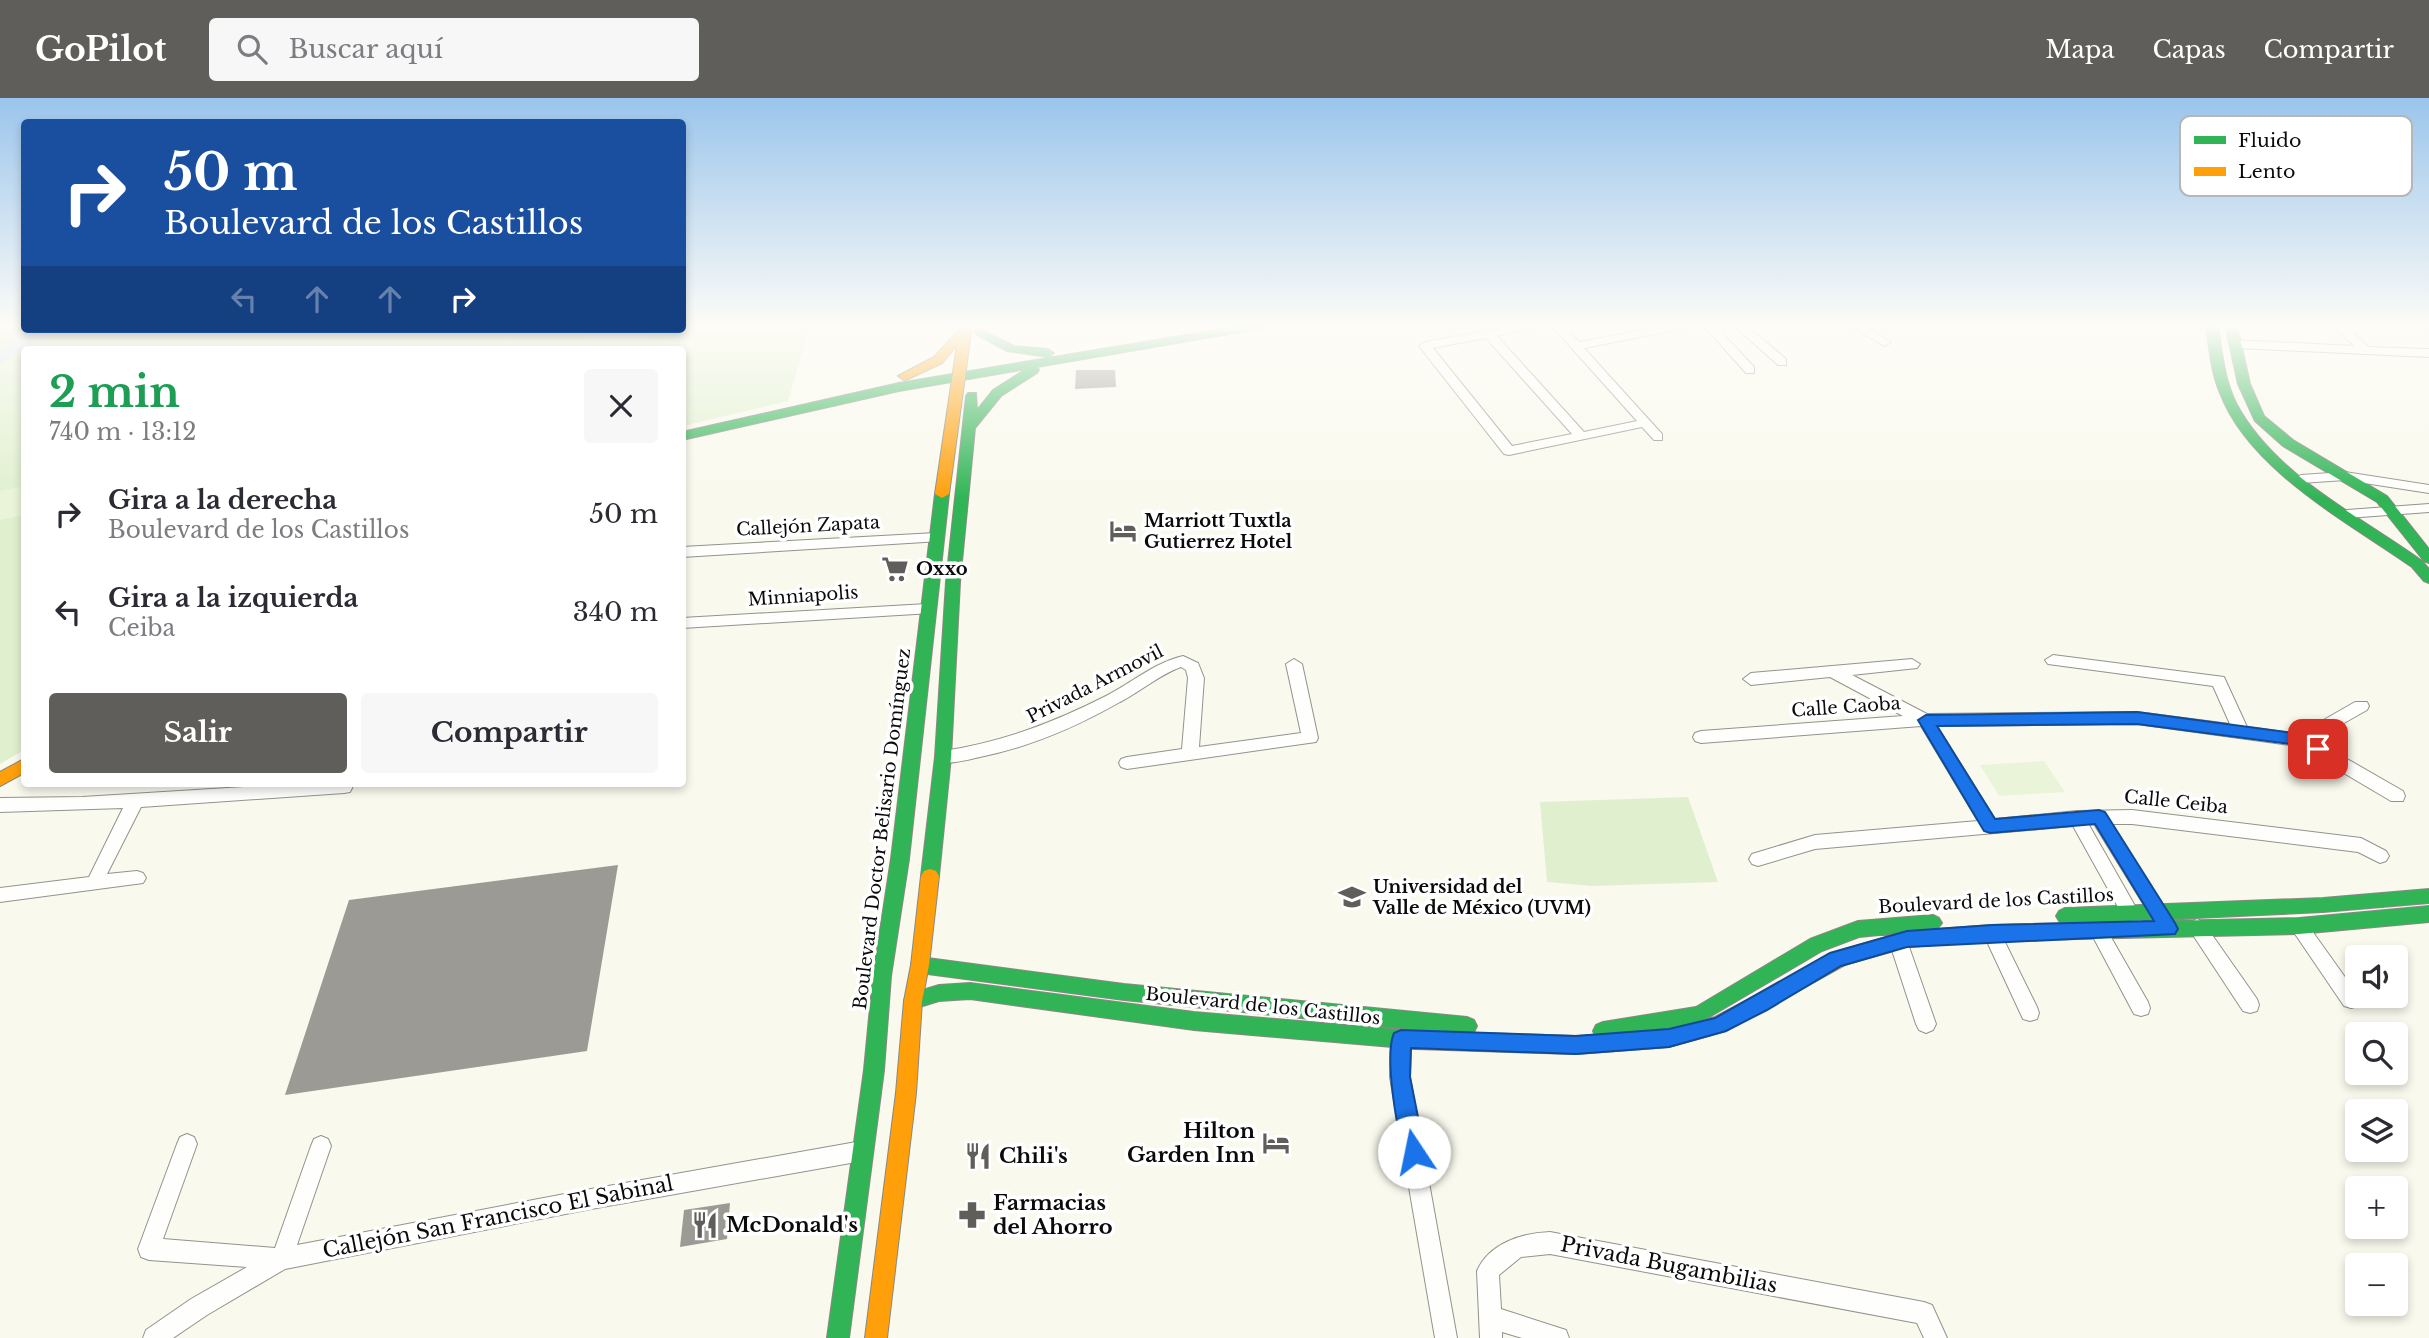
<!DOCTYPE html>
<html lang="es">
<meta charset="utf-8">
<style>
body{margin:0;font-family:"Libre Baskerville",serif;background:#f7f7f7;color:#2b2b33;height:100vh;display:flex;flex-direction:column;font-size:26px;white-space:nowrap}
*{box-sizing:border-box;margin:0}
p{font-size:23px;color:#7c7c81}
.icon{flex:none;width:38px;height:38px;fill:none;stroke:currentColor;stroke-width:2;stroke-linecap:round;stroke-linejoin:round}
.map{position:relative;flex:1;overflow:hidden}
.drawer{position:absolute;left:21px;top:248px;width:665px;height:441px;display:flex;flex-direction:column;background:#fff;border-radius:7px;box-shadow:0 4px 10px #0003}
.drawer>*{flex:none}
.top-card{position:absolute;left:21px;top:21px;width:665px;height:214px;border-radius:7px;box-shadow:0 4px 10px #0003;background:#1a4fa0;color:#fff;overflow:hidden}
.tools{position:absolute;left:2345px;top:847px;display:grid;gap:14px}
.tools a{display:grid;place-items:center;width:63px;height:63px;border-radius:7px;background:#fff;box-shadow:0 4px 10px #0003;font-size:35px}
.pin{position:absolute;display:grid;place-items:center;width:60px;height:60px;color:#fff;margin:-30px;border-radius:14px;box-shadow:0 4px 10px #0006}
.me{position:absolute;width:77px;margin:-38px;rotate:349deg;stroke-linejoin:round;filter:drop-shadow(0 0 5px #0008)}
.turn{display:flex;align-items:center;gap:24px;height:147px;padding:0 28px;font-size:32px}
.turn .icon{width:91px;height:91px;stroke-width:2.5}
.turn b{display:block;font-size:49px;line-height:60px}
.lanes{display:flex;align-items:center;height:66px;padding:0 28px;background:#0003;justify-content:center;gap:35px;direction:ltr}
.lanes .off{opacity:.35}
.round{display:grid;place-items:center;flex:none;width:74px;height:74px;border-radius:7px;background:#f7f7f7}
.head{display:flex;align-items:center;justify-content:space-between;height:119px;padding:0 28px}
h1{font-size:42px;font-weight:700;line-height:52px;color:#1e9e55}
.primary-button{display:flex;gap:14px;margin-top:auto;padding:14px 28px}
.primary-button a{flex:1;height:80px;border-radius:7px;background:#5f5e5a;color:#fff;font-size:28px;font-weight:700;line-height:80px;text-align:center}
.primary-button a+a{background:#f7f7f7;color:#2b2b33}
ul{padding:0;list-style:none}
li{display:flex;align-items:center;gap:21px;height:98px;padding:0 28px}
li div{flex:1}
li b{display:block;font-size:26px}
li em{font-style:normal}
header{display:flex;align-items:center;gap:42px;box-sizing:border-box;height:98px;padding:0 35px;background:#5f5e5a;color:#fff}
header strong{font-size:33px}
nav{display:flex;gap:38px;margin-inline-start:auto;font-size:24px}
.search{width:490px;height:63px;background:#f7f7f7;display:flex;align-items:center;gap:18px;box-sizing:border-box;padding:0 24px;border-radius:7px;color:#7c7c81;font-size:26px}
.map>svg:first-child{display:block}
</style>
<header>
<strong>GoPilot</strong>
<div class="search"><svg class="icon" aria-label="search" viewBox="0 0 24 24"><circle cx="10" cy="10" r="6"/><path d="M15 15l6 6"/></svg>Buscar aquí</div>
<nav><a>Mapa</a><a>Capas</a><a>Compartir</a></nav>
</header>
<div class="map">
<svg width="2429" height="1240" viewBox="0 0 2429 1240">
<rect width="100%" height="100%" fill="#faf9ee"/>
<path fill="#e0f0cf" d="M683 227H810L788 303 683 328 682 252H24V652L0 666V260L48 231H682Z
M1688 699 1718 784 1592 788 1547 784 1540 704Z"/>
<path fill="#cfe7bc" d="M0 227H24V231H48L0 260Z"/>
<path fill="#eaf4d8" d="M593 231H653L644 243 586 240Z
M24 388V417L0 422V393Z
M2044 663 2065 694 1999 698 1980 667Z"/>
<g fill="none" stroke-linecap="round" stroke-linejoin="round">
<path fill="#c6dff3" fill-rule="evenodd" d="M35 231H57L0 266V252Z"/>
</g>
<path fill="#9c9a95" d="M1076 272H1115L1116 289 1075 291Z
M618 767 587 953 285 997 349 802Z
M730 1105 727 1141 680 1149 684 1112Z"/>
<g fill="none" stroke-linecap="round" stroke-linejoin="round">
<defs>
<path id="street" d="M1516 227H1540L1534 230 1497 238 1584 334 1637 323 1551 227H1563L1579 244 1669 227H1693L1687 230 1584 250 1662 336V342H1654L1642 329 1509 357 1504 356 1419 248 1425 244ZM1486 240 1572 336 1512 348 1433 250Z
M1703 227H1715L1754 269V275H1746Z
M1733 227H1746L1786 261V267H1778Z
M1848 227H1862L1891 244 1885 248 1881 246Z
M2333 227H2346L2368 249 2429 251V259L2235 250 2229 246 2235 242 2354 248Z
M2419 227H2429V233Z
M2345 374 2429 387V395L2345 382 2301 385 2294 381 2301 377Z
M2429 406V414L2347 420 2340 416 2347 412Z
M936 435 941 437 943 440 941 443 682 459V449Z
M927 506 932 507 934 511 932 515 682 530V520Z
M2053 557 2224 579 2247 629 2299 636 2355 604H2367L2369 608 2367 612 2314 642 2403 693 2405 698 2403 703H2391L2298 648 2137 626 1937 628 1995 721 2077 713 2132 712 2361 740 2386 753 2389 758 2386 763 2380 765 2358 754 2132 726H2112L2170 820 2167 825 2161 828 2155 825 2094 726 2089 727 2143 822 2140 827 2134 830 2128 827 2073 728 1815 751 1758 768 1752 766 1749 761 1752 756 1815 737 1978 723 1921 628 1701 645 1695 643 1693 639 1695 635 1701 633 1903 618 1830 579 1751 587 1743 581 1751 575 1912 561 1920 566 1917 570 1852 577 1927 616 2137 614 2230 626 2213 588 2048 566 2045 562Z
M1183 558 1198 565 1204 580 1199 649 1301 635 1286 566 1294 561 1302 566 1318 640 1316 644 1127 671 1121 669 1119 665 1121 661 1127 659 1182 651 1188 580 1186 572 1181 569C1159 577 1141 593 1120 604 1076 629 1030 649 980 659 967 662 950 667 937 663L935 659 937 655 943 653C1002 644 1053 625 1106 598 1133 584 1154 565 1183 558Z
M291 686H354L350 694 344 695 141 709 107 776 137 773 143 775 146 780 143 785 0 804V790L89 779 123 710 0 714V700L82 699Z
M2299 820 2305 823 2357 896 2360 902 2358 908 2351 910 2344 908 2293 833 2290 828 2293 823Z
M2197 821 2203 824 2257 901 2259 907 2257 913 2250 915 2243 913 2191 834 2188 829 2191 824Z
M2098 824 2104 827 2148 904 2150 910 2148 916 2141 918 2134 916 2092 837 2089 832 2092 827Z
M1992 827 1998 830 2037 909 2039 915 2037 921 2030 923 2023 921 1983 835 1986 830Z
M1898 835 1904 838 1907 843 1936 926 1933 932 1926 935 1919 932 1916 926 1889 843 1892 838Z
M1401 932 1408 935 1411 941 1410 979 1457 1240H1435L1390 979 1391 941 1394 935Z
M187 1036 194 1039 197 1046 163 1141 275 1150 311 1048 314 1041 321 1038 328 1041 331 1048 297 1147 591 1091 862 1043 869 1046 872 1053 869 1060 862 1063 591 1111 285 1171 207 1217 173 1240H143L146 1232 191 1201 247 1169 149 1162 141 1159 138 1151 177 1046 180 1039Z
M1550 1134 1924 1204 1932 1207 1947 1240H1924L1917 1225 1550 1156 1521 1159 1499 1177 1501 1211 1566 1232 1569 1240H1522L1502 1234V1240H1480L1477 1173C1489 1145 1522 1135 1550 1134Z"/>
<path id="fast" d="M1245 227H1271L1265 230 1037 269 1039 272 1037 275 1001 298 975 330 960 484 951 659 939 778 936 783 930 785 924 783 921 778 935 659 946 484 966 298 968 295H976L977 312 993 292 1026 271 899 293 682 342V334L899 285Z
M2206 227H2218C2222 253 2224 281 2236 305 2274 377 2358 417 2422 463L2429 471V485L2424 483 2412 469C2348 424 2249 372 2220 295 2211 274 2209 250 2206 227Z
M2225 227H2237L2250 286 2264 318 2293 342 2387 398 2429 451V465L2424 463 2377 404 2283 348 2255 323 2238 286Z
M980 231 1014 248 1048 251 1054 255 1048 259 1007 253 976 236 974 234Z
M942 392 949 396 909 761 891 878 884 972 849 1240H827L864 972 873 878 891 761 935 396Z
M2429 791V805L2323 814 2065 826 2059 823 2056 818 2059 813 2065 810 2323 800Z
M2429 808V824L2299 836 1992 843 1907 849 1841 868 1835 866 1832 860 1835 854 1900 835 1859 839 1822 853 1699 925 1603 942 1596 939 1593 933 1596 927 1603 924 1696 909 1810 841 1858 823 1933 817 1939 820 1942 825 1937 831 1992 827 2299 820Z
M920 859 1124 886 1467 919 1474 922 1477 928 1474 934 1467 937 1124 902 920 875 913 873 911 867 913 861Z
M970 885 1194 914 1416 933 1423 936 1426 942 1423 948 1416 951 1194 932 970 901 939 903 913 911 906 909 904 903 906 897 939 887Z"/>
<path id="slow" d="M960 227H972L949 396 942 400 935 396 957 247 942 265 908 281 904 282 898 278 934 259 960 231Z
M24 661V675L0 688V674Z
M930 771 936 773 939 778 929 867 922 903 916 995 887 1240H865L896 995 904 903 911 867 921 778 924 773Z
M1841 852 1847 854 1850 860 1847 866 1726 933 1669 949 1576 956 1416 951 1409 948 1406 942 1409 936 1416 933 1576 938 1669 931 1715 919Z"/>
</defs>
<use href="#street" stroke="#93928d" stroke-width="2"/>
<use href="#fast" stroke="#898984" stroke-width="2"/>
<use href="#slow" stroke="#898984" stroke-width="2"/>
<use href="#street" fill="#fefefc" fill-rule="evenodd"/>
<use href="#fast" fill="#30b455" fill-rule="evenodd"/>
<use href="#slow" fill="#ff9f0a" fill-rule="evenodd"/>
</g>
<linearGradient id="sky" x2="0" y2="1"><stop stop-color="#9ac5ec"/><stop offset="0.57" stop-color="#fdfcf7"/><stop offset="1" stop-color="#fdfcf7" stop-opacity="0"/></linearGradient>
<rect width="2429" height="401" fill="url(#sky)"/>
<path fill="#1a73e8" stroke="#114b97" stroke-width="2" d="M2137 614 2301 636 2324 647 2326 651 2318 657 2298 647 2137 626 1937 628 1995 721 2099 712 2105 714 2175 825 2178 831 2175 836 1907 849 1841 868 1767 912 1726 933 1669 949 1576 956 1411 950 1410 979 1425 1054 1422 1061 1414 1064 1407 1061C1397 1037 1384 958 1394 935L1401 932 1576 938 1669 931 1715 920 1830 855 1907 833 1992 827 2154 823 2095 726 1990 735 1984 733 1918 622 1926 617Z"/>
<defs>
<symbol id="hotel-bare" viewBox="-9 -9 18 18"><path d="M-6-4.5h1.5V1H6V5H4.5V3h-9V5H-6ZM-4 0a1.8 1.8 0 1 1 3.6 0ZM.5 0V-2.5h3Q6-2.5 6 0Z" fill="#5f5e5a" stroke="#fff" stroke-width="2.5" paint-order="stroke"/></symbol>
<symbol id="supermarket-bare" viewBox="-9 -9 18 18"><path d="M-6-5.5h2.5l.6 2H6L4.5 2H-2.5L-4.4-4H-6ZM-1.5 3.2a1.3 1.3 0 1 0 .1 0ZM3 3.2a1.3 1.3 0 1 0 .1 0Z" fill="#5f5e5a" stroke="#fff" stroke-width="2.5" paint-order="stroke"/></symbol>
<symbol id="school-bare" viewBox="-9 -9 18 18"><path d="M0-5L7-2L0 1L-7-2ZM-4 1L0 2.5L4 1V4Q0 6-4 4Z" fill="#5f5e5a" stroke="#fff" stroke-width="2.5" paint-order="stroke"/></symbol>
<symbol id="restaurant-bare" viewBox="-9 -9 18 18"><path d="M-5-6h1v4h1v-4h1v4h1v-4h1v5L-1.5 .5V6h-2V.5L-5-1ZM5-6V6H3V1.5H1.5Q1.5-4 5-6Z" fill="#5f5e5a" stroke="#fff" stroke-width="2.5" paint-order="stroke"/></symbol>
<symbol id="pharmacy-bare" viewBox="-9 -9 18 18"><path d="M-2-6h4v4h4v4h-4v4h-4v-4h-4v-4h4Z" fill="#5f5e5a" stroke="#fff" stroke-width="2.5" paint-order="stroke"/></symbol>
</defs>
<g fill-rule="evenodd">
<use href="#hotel-bare" x="1104" y="414" width="38" height="38"/>
<use href="#supermarket-bare" x="876" y="452" width="38" height="38"/>
<use href="#school-bare" x="1333" y="780" width="38" height="38"/>
<use href="#hotel-bare" x="1257" y="1026" width="38" height="38"/>
<use href="#restaurant-bare" x="959" y="1039" width="38" height="38"/>
<use href="#pharmacy-bare" x="953" y="1098" width="38" height="38"/>
<use href="#restaurant-bare" x="686" y="1108" width="38" height="38"/>
</g>
<g text-anchor="middle" dominant-baseline="central" stroke-width="7" stroke-linejoin="round" paint-order="stroke">
<g font-size="18" font-weight="bold" fill="#0b0b0b" stroke="#fff" text-anchor="start">
<text x="1144" y="423">Marriott Tuxtla<tspan x="1144" dy="21">Gutierrez Hotel</tspan></text>
<text x="916" y="471">Oxxo</text>
<text x="1373" y="789">Universidad del<tspan x="1373" dy="21">Valle de México (UVM)</tspan></text>
</g>
<g font-size="18" fill="#0b0b0b" stroke="#fff">
<text transform="translate(808 428) rotate(-3)">Callejón Zapata</text>
<text transform="translate(803 498) rotate(-4)">Minniapolis</text>
<text transform="translate(1095 586) rotate(-27)">Privada Armovil</text>
<text transform="translate(1846 609) rotate(-4)">Calle Caoba</text>
<text transform="translate(2176 704) rotate(6)">Calle Ceiba</text>
<text transform="translate(882 731) rotate(-83)">Boulevard Doctor Belisario Domínguez</text>
<text transform="translate(1996 803) rotate(-3)">Boulevard de los Castillos</text>
<text transform="translate(1263 908) rotate(6)">Boulevard de los Castillos</text>
</g>
<g font-size="21" font-weight="bold" fill="#0b0b0b" stroke="#fff" text-anchor="start">
<text x="1255" y="1033" text-anchor="end">Hilton<tspan x="1255" dy="24">Garden Inn</tspan></text>
<text x="999" y="1058">Chili's</text>
<text x="993" y="1105">Farmacias<tspan x="993" dy="24">del Ahorro</tspan></text>
<text x="726" y="1127">McDonald's</text>
</g>
<g font-size="21" fill="#0b0b0b" stroke="#fff">
<text transform="translate(498 1119) rotate(-11)">Callejón San Francisco El Sabinal</text>
<text transform="translate(1669 1167) rotate(11)">Privada Bugambilias</text>
</g>
</g>
<rect x="2180" y="18" width="232" height="80" rx="10" fill="#fff" stroke="#b6b6b6" stroke-width="2"/>
<rect x="2194" y="38" width="32" height="8" fill="#30b455"/>
<rect x="2194" y="69" width="32" height="9" fill="#ff9f0a"/>
<g font-size="19" fill="#0b0b0b">
<text x="2238" y="49">Fluido</text>
<text x="2238" y="80">Lento</text>
</g>
</svg>
<div class="tools">
<a><svg class="icon" aria-label="sound" viewBox="0 0 24 24"><path d="M4 9h4l5-4v14l-5-4H4zM17 9q2 3 0 6"/></svg></a>
<a><svg class="icon" aria-label="search" viewBox="0 0 24 24"><circle cx="10" cy="10" r="6"/><path d="M15 15l6 6"/></svg></a>
<a><svg class="icon" aria-label="layers" viewBox="0 0 24 24"><path d="M12 4l9 5-9 5-9-5zM3 14l9 5 9-5"/></svg></a>
<a>+</a>
<a>−</a>
</div>
<div class="pin" style="left:2318px;top:651px;background:#d93025"><svg class="icon" aria-label="arrive" viewBox="0 0 24 24"><path d="M6 21V4h12l-3 4 3 4H6"/></svg></div>
<svg class="me" style="left:1414px;top:1054px" viewBox="-20 -20 40 40"><circle r="19" fill="#fff"/><path d="M0-13L10 11 0 6-10 11z" fill="#1a73e8"/></svg>
<div class="top-card">
<div class="turn"><svg class="icon" aria-label="right" viewBox="0 0 24 24"><path d="M7 20v-9h11M14 6l5 5-5 5"/></svg><div><b>50 m</b>Boulevard de los Castillos</div></div>
<div class="lanes"><svg class="icon off" aria-label="left" viewBox="0 0 24 24"><path d="M17 20v-9H6M10 6l-5 5 5 5"/></svg><svg class="icon off" aria-label="ahead" viewBox="0 0 24 24"><path d="M12 20V5M6 11l6-6 6 6"/></svg><svg class="icon off" aria-label="ahead" viewBox="0 0 24 24"><path d="M12 20V5M6 11l6-6 6 6"/></svg><svg class="icon" aria-label="right" viewBox="0 0 24 24"><path d="M7 20v-9h11M14 6l5 5-5 5"/></svg></div>
</div>
<section class="drawer">
<div class="head"><div><h1>2 min</h1><p>740 m · 13:12</p></div><a class="round"><svg class="icon" aria-label="close" viewBox="0 0 24 24"><path d="M6 6l12 12M18 6L6 18"/></svg></a></div>
<ul>
<li><svg class="icon" aria-label="right" viewBox="0 0 24 24"><path d="M7 20v-9h11M14 6l5 5-5 5"/></svg><div><b>Gira a la derecha</b><p>Boulevard de los Castillos</p></div><em>50 m</em></li>
<li><svg class="icon" aria-label="left" viewBox="0 0 24 24"><path d="M17 20v-9H6M10 6l-5 5 5 5"/></svg><div><b>Gira a la izquierda</b><p>Ceiba</p></div><em>340 m</em></li>
</ul>
<div class="primary-button"><a>Salir</a><a>Compartir</a></div>
</section>
</div>
